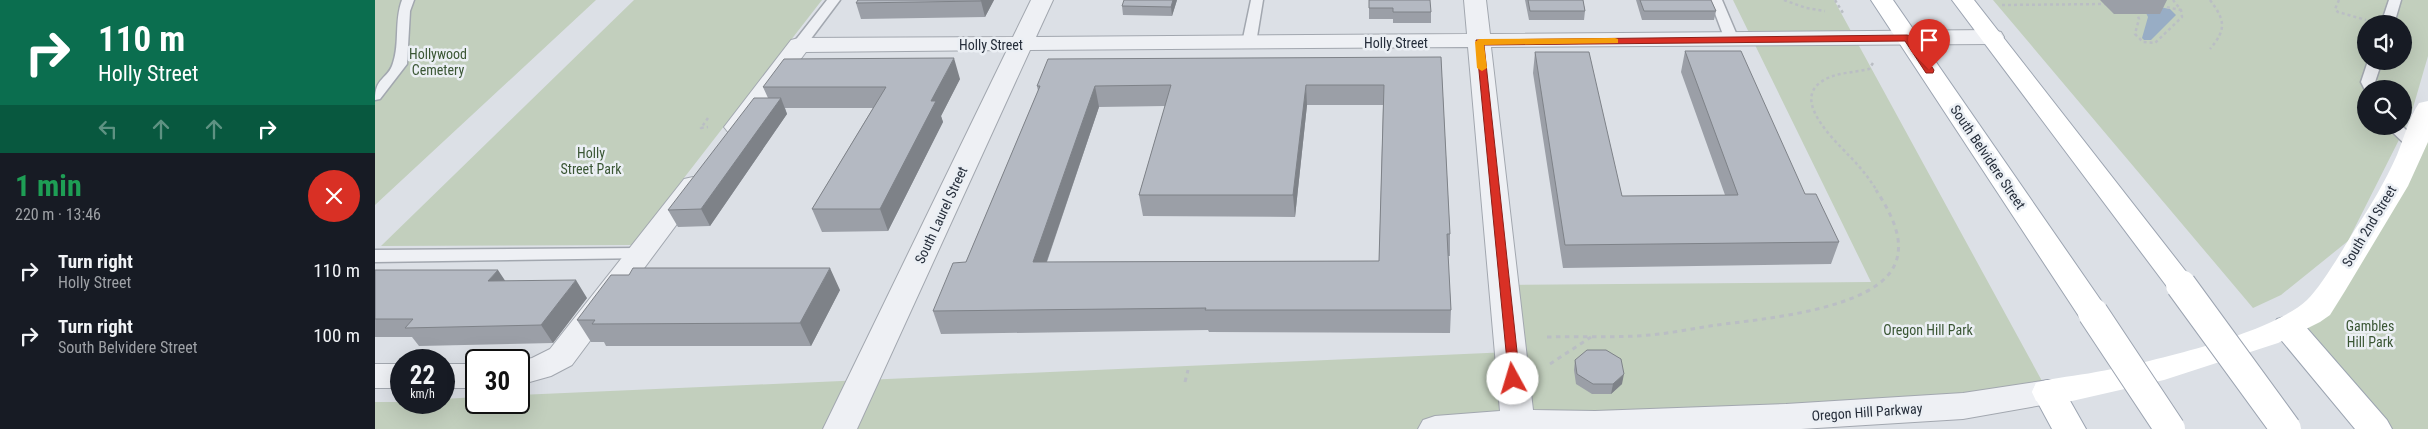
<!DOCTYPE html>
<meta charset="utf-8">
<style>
body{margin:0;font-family:"Roboto Condensed",sans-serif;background:#20242c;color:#f1f3f6;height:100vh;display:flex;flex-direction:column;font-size:19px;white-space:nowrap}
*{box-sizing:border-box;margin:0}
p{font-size:16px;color:#9ea1a6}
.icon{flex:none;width:28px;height:28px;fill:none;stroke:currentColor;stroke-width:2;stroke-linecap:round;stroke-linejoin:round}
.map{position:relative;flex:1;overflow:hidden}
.panel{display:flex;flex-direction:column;background:#171b24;width:375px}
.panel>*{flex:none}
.banner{background:#0b6e4f;color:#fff;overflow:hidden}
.tools{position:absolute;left:1982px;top:15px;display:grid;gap:10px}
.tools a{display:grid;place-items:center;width:55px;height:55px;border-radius:50%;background:#171b24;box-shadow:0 5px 20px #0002;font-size:25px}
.speed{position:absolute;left:15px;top:349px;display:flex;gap:10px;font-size:25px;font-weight:700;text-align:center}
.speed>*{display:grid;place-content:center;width:65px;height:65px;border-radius:50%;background:#171b24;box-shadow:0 5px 20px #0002;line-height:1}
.speed small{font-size:12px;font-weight:400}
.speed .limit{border:2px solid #111;border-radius:8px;background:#fff;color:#111}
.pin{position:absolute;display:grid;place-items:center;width:42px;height:42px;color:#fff;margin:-51px -21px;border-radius:50% 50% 50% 0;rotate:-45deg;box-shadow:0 0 5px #0007}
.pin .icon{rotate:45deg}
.me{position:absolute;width:55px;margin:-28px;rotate:354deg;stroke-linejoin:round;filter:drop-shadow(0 0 4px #0008)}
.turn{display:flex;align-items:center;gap:18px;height:105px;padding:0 15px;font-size:22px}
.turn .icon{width:65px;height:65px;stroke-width:2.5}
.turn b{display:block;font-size:35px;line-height:42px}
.lanes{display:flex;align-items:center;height:48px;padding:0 15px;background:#0003;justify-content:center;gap:25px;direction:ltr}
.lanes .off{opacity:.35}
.round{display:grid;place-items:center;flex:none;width:52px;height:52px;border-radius:26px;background:#20242c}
.head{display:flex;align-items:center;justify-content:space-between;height:85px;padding:0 15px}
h1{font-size:30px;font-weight:700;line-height:38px;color:#1e9e55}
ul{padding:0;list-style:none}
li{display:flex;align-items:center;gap:15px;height:65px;padding:0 15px}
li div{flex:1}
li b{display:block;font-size:19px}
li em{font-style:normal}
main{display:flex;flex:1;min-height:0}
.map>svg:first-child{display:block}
</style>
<main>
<section class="panel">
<div class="banner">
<div class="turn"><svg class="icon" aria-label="right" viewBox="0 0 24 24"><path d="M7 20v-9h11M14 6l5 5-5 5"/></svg><div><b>110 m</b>Holly Street</div></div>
<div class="lanes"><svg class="icon off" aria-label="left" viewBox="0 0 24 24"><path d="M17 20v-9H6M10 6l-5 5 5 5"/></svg><svg class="icon off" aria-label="ahead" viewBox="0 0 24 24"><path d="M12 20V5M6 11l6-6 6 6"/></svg><svg class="icon off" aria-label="ahead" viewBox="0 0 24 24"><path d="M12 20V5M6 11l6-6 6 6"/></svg><svg class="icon" aria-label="right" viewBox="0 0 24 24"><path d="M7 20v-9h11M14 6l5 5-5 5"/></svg></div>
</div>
<div class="head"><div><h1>1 min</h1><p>220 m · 13:46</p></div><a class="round" style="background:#d93025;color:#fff"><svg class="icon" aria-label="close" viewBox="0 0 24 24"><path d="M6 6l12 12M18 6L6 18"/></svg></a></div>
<ul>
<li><svg class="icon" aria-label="right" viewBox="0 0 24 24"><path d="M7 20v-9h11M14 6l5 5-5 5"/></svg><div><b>Turn right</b><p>Holly Street</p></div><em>110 m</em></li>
<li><svg class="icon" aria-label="right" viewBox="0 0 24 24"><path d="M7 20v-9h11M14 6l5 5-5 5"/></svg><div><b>Turn right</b><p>South Belvidere Street</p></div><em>100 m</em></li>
</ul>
</section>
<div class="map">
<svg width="2053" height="429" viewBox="0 0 2053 429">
<rect width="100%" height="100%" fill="#dce0e6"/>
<path fill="#c2cfbd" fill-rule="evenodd" d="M0 0H221L0 205Z
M259 0H447L257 245 6 246Z
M1358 0H1459L1673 392 1060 429H0V402H69V399L101 397V402H144V395L1135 352 1129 285 1496 282Z
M1618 0H2053V56L2035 118 1973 241 1906 295 1878 308ZM1991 24H2029V61H1991ZM1991 89H2029V126H1991Z
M2053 108V429H2000L1925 321 1934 315Z"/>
<path fill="#98adc5" d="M1779 6 1795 9 1801 15 1776 40H1769L1767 38 1773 17 1771 13Z"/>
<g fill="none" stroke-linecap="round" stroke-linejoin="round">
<defs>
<path id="lane" d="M27 0H39L35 11 32 64 5 99 0 100C0 76 13 80 18 63 25 43 19 21 27 0Z
M452 0H465L429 48H419L417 45 419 42Z
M876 0H888L881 43 874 47 867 43Z
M1335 0H1347L1364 40 1362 43 1357 44 1350 40Z
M2014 0H2026L2019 24H2006Z
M1993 61H2007L2000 82 2002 89H1991V92L1986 82Z
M2011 126H2027L2047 145 2039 150 2034 148Z
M266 248 272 250 274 254 272 258 0 262V250Z"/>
<path id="street" d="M656 0H678L661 37 1092 34 1089 0H1111L1115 34 1618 30 1626 32 1629 37 1626 42 1618 44 1116 47 1158 410 1220 411 1411 404 1588 393 1673 380 1685 383 1689 392 1685 401 1673 404 1588 419 1426 429H1043L1048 420 1060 416 1125 411 1093 47 655 50 482 429H448L632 50 431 52 371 132 362 135 353 132 349 127 416 40 424 38 638 37Z
M318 177 327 179 331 185 197 365 176 376 144 385V361L157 358 175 349 309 179Z
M0 364H26V388H0Z
M69 364H101V388H69Z"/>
<path id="primary" d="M1496 0H1518L1729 305 1733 313 1729 321 1718 324 1707 321Z
M1577 0H1599L1816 278 1821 285 1816 292 1806 295 1796 292Z
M1913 316 1924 319 2012 420 2017 429H1980L1902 335 1898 327 1902 319Z
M1673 380 1685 383 1711 429H1677L1657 392 1661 383Z"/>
</defs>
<use href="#lane" stroke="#a2a7af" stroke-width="3"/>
<use href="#street" stroke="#a2a7af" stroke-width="2"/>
<use href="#primary" stroke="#9ca4b1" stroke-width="2"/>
<path stroke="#babec4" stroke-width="2.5" stroke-dasharray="3 3" stroke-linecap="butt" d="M1409 0 1431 8 1450 11
M1460 0 1468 13
M1835 0C1850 20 1852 29 1835 49
M1964 0 1960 9 1963 12 1991 20
M1627 5 1733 4
M1786 6 1806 10
M1761 11 1764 19 1760 34 1768 42 1780 43 1807 17 1806 10 1798 0
M1498 63 1494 69C1479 73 1459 72 1446 82 1415 103 1467 147 1481 163 1489 172 1496 181 1502 191
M333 118 326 128 333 127"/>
<path stroke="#babec4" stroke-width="3" stroke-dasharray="4.5 4.5" stroke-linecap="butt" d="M1172 337C1206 336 1241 338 1275 335 1297 333 1320 328 1342 325 1386 319 1501 310 1520 264 1531 239 1514 210 1501 190
M1175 364 1216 337
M810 382 813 370"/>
<use href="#lane" fill="#eef0f4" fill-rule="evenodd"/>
<use href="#street" fill="#eef0f4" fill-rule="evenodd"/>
<path fill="#fff" fill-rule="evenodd" d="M2053 101V142L2033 186 1970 291 1955 315 1945 322 1903 343 1789 380 1697 401 1673 404 1661 401 1657 392 1661 383C1681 377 1701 376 1721 372 1772 363 1896 334 1932 300 1946 287 1968 249 1979 231 1995 207 2010 182 2022 155 2029 138 2034 118 2044 103Z"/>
<use href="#primary" fill="#fff" fill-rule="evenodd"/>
<defs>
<path id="primary-bridge" d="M1806 285 1911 429
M1718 313 1795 429"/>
</defs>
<use href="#primary-bridge" stroke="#9ca4b1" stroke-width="32" stroke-linecap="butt"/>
<use href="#primary-bridge" stroke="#fff" stroke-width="30"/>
</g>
<path fill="#9b9fa7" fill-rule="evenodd" d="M619 0 610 17 486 19 481 3Z
M802 0 797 16 748 15 747 6Z
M994 0 1056 12V23H1018V19H994Z
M1150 0H1208L1210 11 1209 20H1154Z
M1261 0H1336L1341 11 1339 20H1267Z
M1725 0H1792L1785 14H1739Z
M1310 51 1430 194 1464 242 1456 264 1188 268 1158 73 1160 52 1247 196 1350 195 1306 72Z
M1066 57 1075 234V256H1073L1076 310 1075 333 834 332 833 330 566 334 558 311 591 262 663 91 662 86ZM932 105H1008L1004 261 672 262 724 107 790 106 764 195 768 216 920 217Z
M585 79 566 116 568 122 513 231 447 232 437 209 498 108H410L412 114 335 226 303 227 293 210 393 98 388 87Z
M0 270 131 281 212 298 178 343 44 346 37 337H0Z
M254 275 465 290 436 346H231L229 342H216L202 320Z
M1200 360 1247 384 1236 394H1217L1201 384 1199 370Z"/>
<path fill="#7e8288" d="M606 0H619L610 17 606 1Z
M798 0H802L797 16 796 7Z
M579 58 585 79 566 116 568 122 513 231 505 209 556 101Z
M931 85 932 105 920 217 918 195Z
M720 86 724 107 664 284 658 262Z
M406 98 412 114 335 226 326 209Z
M455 268 465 290 436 346 425 323Z
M123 270 135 288 113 281Z
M201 280 212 298 178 343 166 325Z
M1249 374 1247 384 1236 394 1238 384Z"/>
<path fill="#b4b9c2" stroke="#7e8288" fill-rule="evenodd" d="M483 0H606V1L481 3Z
M749 0H798L796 7 747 6Z
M994 0H1055L1056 12H1018V8H994Z
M1153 0H1208L1210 11H1155Z
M1265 0H1336L1341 11H1269Z
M1310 51H1366L1430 194H1441L1464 242 1190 245 1160 52H1214L1247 196 1363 195Z
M1066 57 1075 234H1072L1076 310H830L831 308 558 311 578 263 591 262 665 86H662L673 59ZM796 85 764 195H918L931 85H1009L1004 261 658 262 720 86Z
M579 58 556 101H561L505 209H437L511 87H388L409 59Z
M379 98H406L326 209 293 210Z
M258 268H455L425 323 217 324 220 320H202L236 275H254Z
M0 270H123L113 281 201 280 166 325 30 328 38 319H0Z
M1212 350H1231L1246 359 1249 374 1238 384H1218L1202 374 1200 360Z"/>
<path fill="#d93025" stroke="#8d1f18" d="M1532 35 1536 36 1559 70 1558 73H1551L1530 41 1109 45 1145 379 1138 384 1134 382 1101 40Z"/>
<path fill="#f59e0b" d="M1240 38 1243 39V43L1109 45 1112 68 1107 71 1102 68 1100 42 1104 39Z"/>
<g text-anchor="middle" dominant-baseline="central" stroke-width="5" stroke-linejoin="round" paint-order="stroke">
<g font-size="14" fill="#262e3b" stroke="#ebeff4">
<text x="1021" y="43">Holly Street</text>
<text x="616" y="45">Holly Street</text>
<text transform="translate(1613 157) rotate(56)">South Belvidere Street</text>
<text transform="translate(566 215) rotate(-65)">South Laurel Street</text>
<text transform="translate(1994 226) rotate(-59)">South 2nd Street</text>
<text transform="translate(1492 412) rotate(-4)">Oregon Hill Parkway</text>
</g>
<g font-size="14" fill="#3a5634" stroke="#ebeff4">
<text x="63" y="54">Hollywood<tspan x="63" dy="16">Cemetery</tspan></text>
<text x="216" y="153">Holly<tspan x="216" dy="16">Street Park</tspan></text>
<text x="1995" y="326">Gambles<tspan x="1995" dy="16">Hill Park</tspan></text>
<text x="1553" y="330">Oregon Hill Park</text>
</g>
</g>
</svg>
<div class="tools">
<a><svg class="icon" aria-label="sound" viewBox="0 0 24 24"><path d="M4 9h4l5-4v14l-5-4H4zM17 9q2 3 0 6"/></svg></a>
<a><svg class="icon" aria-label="search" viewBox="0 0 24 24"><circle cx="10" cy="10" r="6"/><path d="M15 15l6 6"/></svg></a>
</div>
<div class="speed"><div>22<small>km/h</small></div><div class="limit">30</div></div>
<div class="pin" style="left:1554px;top:70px;background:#d93025"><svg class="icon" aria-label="arrive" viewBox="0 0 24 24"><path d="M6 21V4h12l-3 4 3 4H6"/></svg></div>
<svg class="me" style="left:1138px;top:379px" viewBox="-20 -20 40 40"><circle r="19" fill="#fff"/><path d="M0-13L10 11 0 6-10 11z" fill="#d93025"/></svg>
</div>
</main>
